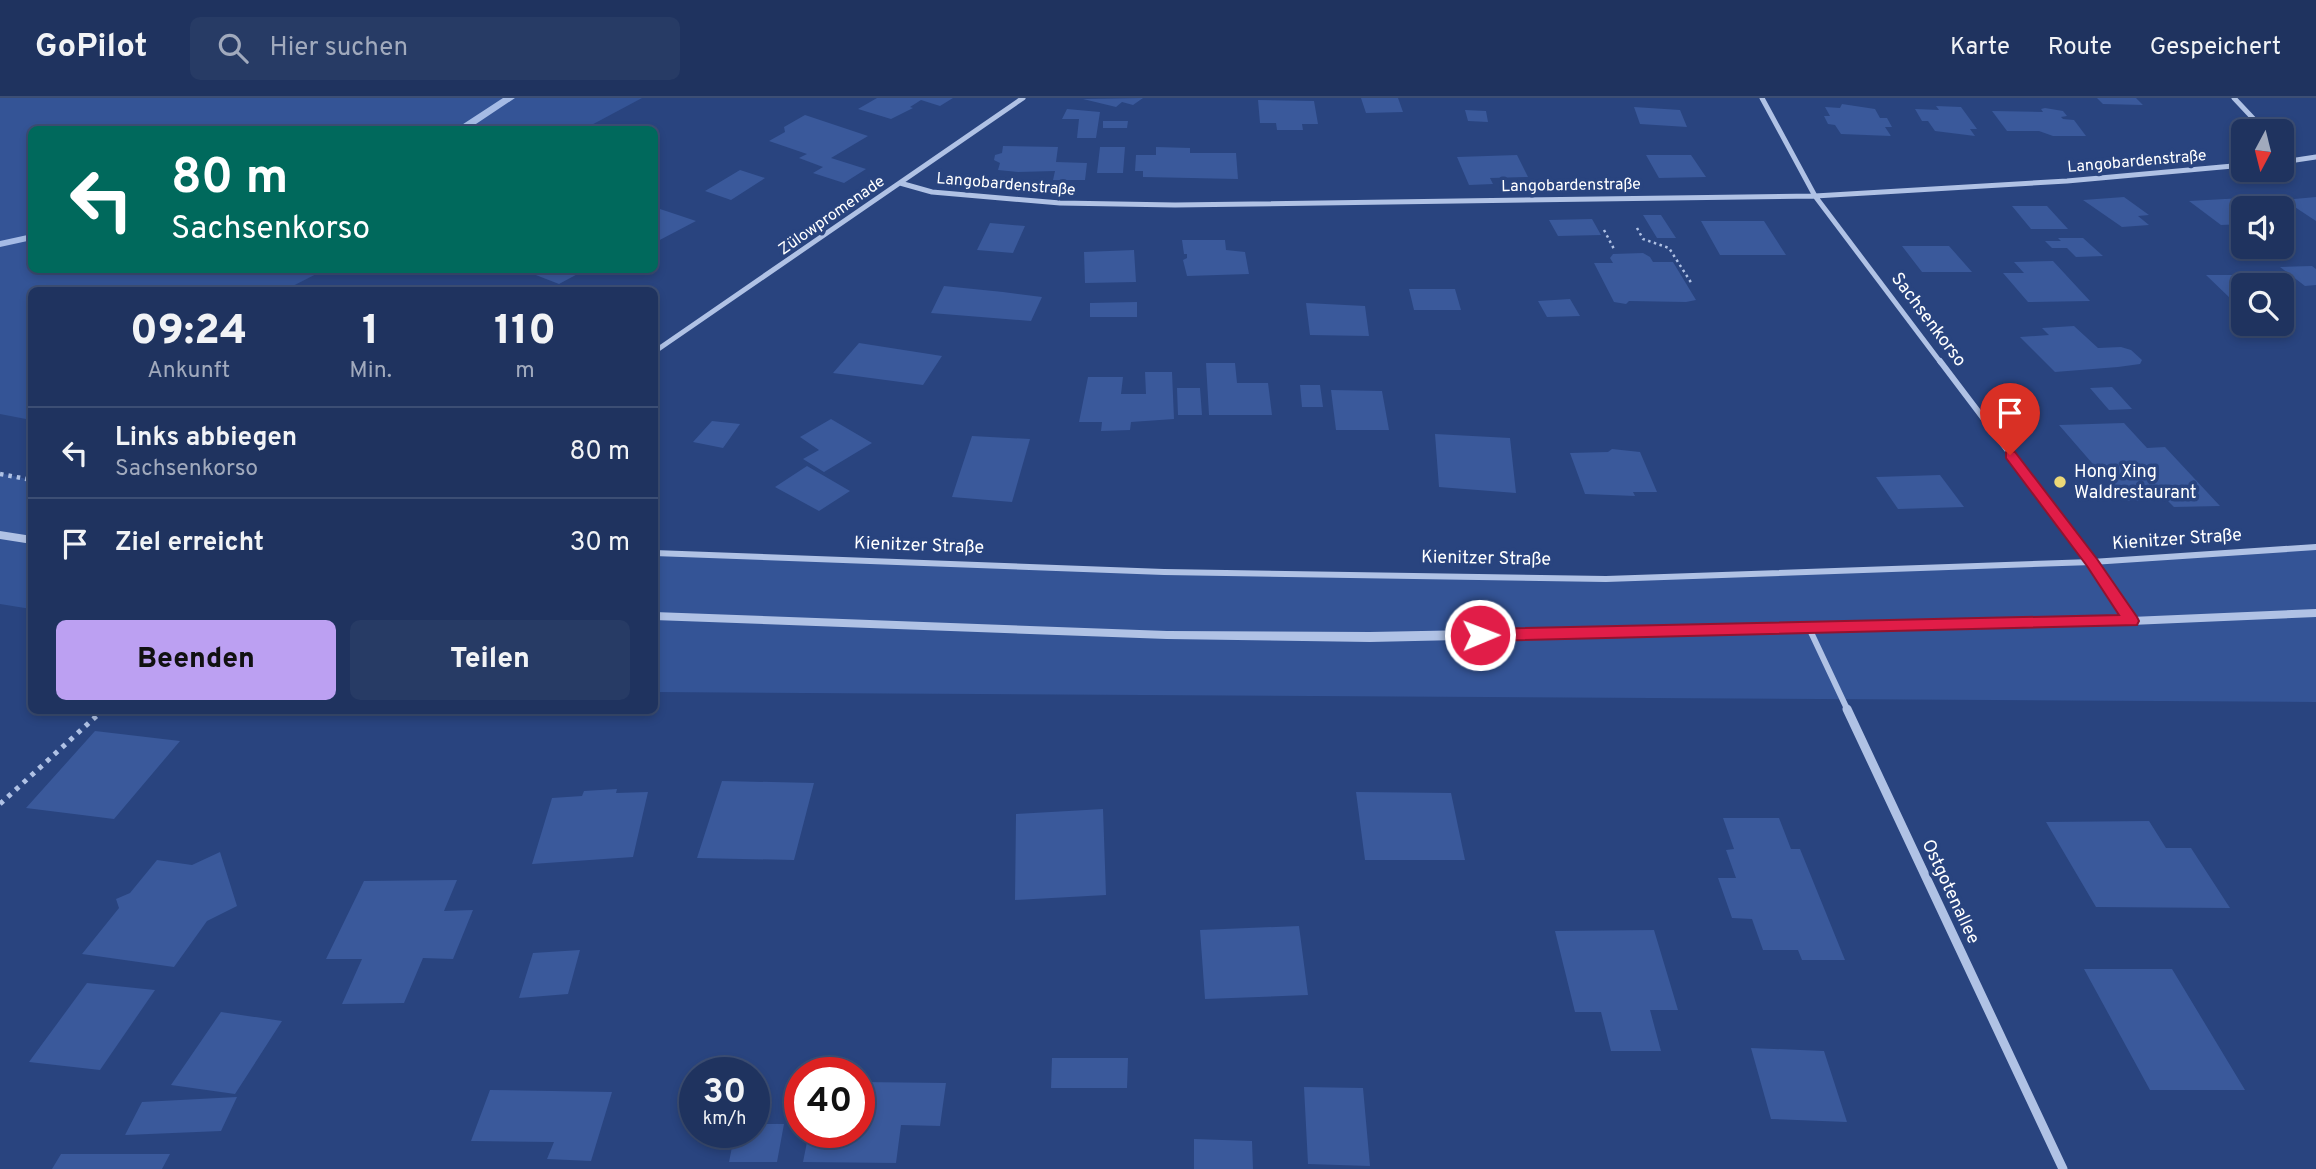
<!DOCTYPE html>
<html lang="de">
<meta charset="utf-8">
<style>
body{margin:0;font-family:Overpass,sans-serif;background:#273b65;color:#f1f3f6;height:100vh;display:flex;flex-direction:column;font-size:26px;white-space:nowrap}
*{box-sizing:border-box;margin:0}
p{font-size:23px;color:#a1aabd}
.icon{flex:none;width:38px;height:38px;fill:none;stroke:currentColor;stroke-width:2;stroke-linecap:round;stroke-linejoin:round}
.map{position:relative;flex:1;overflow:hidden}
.details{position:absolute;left:28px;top:189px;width:630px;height:427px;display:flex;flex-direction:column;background:#1f335f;border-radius:10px;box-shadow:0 4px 10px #0003,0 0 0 2px #3c4e74}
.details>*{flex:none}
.top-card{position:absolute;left:28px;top:28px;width:630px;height:147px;border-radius:10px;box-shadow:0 4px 10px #0003,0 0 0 2px #3c4e74;background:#00695c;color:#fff;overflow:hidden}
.needle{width:46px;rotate:187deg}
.tools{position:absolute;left:2231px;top:21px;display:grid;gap:14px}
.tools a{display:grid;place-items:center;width:63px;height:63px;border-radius:10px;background:#1f335f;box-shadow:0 4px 10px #0003,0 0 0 2px #3c4e74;font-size:35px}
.speed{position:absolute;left:679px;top:959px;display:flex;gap:14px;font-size:35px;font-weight:700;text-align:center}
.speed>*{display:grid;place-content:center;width:91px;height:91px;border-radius:50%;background:#1f335f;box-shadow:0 4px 10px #0003,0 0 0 2px #3c4e74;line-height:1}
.speed small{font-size:18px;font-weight:400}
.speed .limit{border:10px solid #d22;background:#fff;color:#111}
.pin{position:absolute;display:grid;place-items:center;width:60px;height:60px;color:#fff;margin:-72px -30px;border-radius:50% 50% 50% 0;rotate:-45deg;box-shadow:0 0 7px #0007}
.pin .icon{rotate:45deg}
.me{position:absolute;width:77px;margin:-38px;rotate:89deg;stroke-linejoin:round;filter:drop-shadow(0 0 5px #0008)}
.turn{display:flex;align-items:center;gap:24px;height:147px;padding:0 28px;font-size:32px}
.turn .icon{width:91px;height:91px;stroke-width:2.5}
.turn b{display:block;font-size:49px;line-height:60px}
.eta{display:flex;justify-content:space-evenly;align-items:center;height:119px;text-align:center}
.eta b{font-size:42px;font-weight:800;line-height:49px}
.primary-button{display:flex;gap:14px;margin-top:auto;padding:14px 28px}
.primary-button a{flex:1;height:80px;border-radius:10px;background:#bca0f2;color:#111;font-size:28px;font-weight:800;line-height:80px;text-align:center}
.primary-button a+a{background:#273b65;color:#f1f3f6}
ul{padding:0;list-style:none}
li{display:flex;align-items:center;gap:21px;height:91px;padding:0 28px;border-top:2px solid #3c4e74}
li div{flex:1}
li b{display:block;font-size:26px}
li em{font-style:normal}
header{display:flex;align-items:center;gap:42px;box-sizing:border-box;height:98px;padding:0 35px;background:#1f335f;border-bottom:2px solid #3c4e74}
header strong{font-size:33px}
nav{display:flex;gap:38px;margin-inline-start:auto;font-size:24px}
.search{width:490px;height:63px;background:#273b65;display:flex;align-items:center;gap:18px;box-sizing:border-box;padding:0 24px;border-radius:10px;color:#a1aabd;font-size:26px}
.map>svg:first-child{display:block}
</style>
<header>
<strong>GoPilot</strong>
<div class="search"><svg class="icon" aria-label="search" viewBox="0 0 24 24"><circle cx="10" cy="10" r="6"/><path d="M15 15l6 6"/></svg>Hier suchen</div>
<nav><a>Karte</a><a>Route</a><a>Gespeichert</a></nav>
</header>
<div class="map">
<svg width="2316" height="1071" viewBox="0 0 2316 1071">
<rect width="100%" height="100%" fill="#29447f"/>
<path fill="#345496" d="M0 0H642L584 31 32 32V172H324L285 192H32L31 322 0 316Z
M0 375 31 382V511L0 506Z
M2316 449V604L655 594 654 455 1164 474 1606 481 2092 464Z"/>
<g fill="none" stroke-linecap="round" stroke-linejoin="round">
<path fill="#a5bbe5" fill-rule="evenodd" d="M503 0H515L467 32H454Z
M32 136V142L0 149V143Z"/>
</g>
<path fill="#3a599b" d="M877 0H953L940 8 921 2 910 9 913 10 891 21 858 11Z
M1143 0 1133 7 1122 4 1116 9 1083 1Z
M1361 0H1398L1403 14 1366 15Z
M2097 0H2136L2143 7 2103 6Z
M1258 2 1314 3 1318 26H1302L1303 32H1277L1276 25H1260Z
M1842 6 1875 11 1880 20H1887L1892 29H1885L1891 38 1841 36 1835 27 1828 26 1824 18H1830L1825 9 1840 10Z
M1936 8 1961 9 1977 31H1970L1975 38 1935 33 1928 23H1922L1915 11 1939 12Z
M1634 9 1680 12 1687 29 1640 26Z
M2045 10 2063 13 2067 18 2061 19 2063 21 2074 22 2086 38H2053L2039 33H2007L1992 13 2043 14 2041 11Z
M1067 11 1100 14 1096 40H1077L1079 21H1062Z
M1465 12 1486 13 1488 24 1468 23Z
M805 17 868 38 831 60 866 71 844 85 813 75 823 69 799 60 807 56 769 43 785 34 784 29Z
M1103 23H1128L1127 30H1103Z
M1003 48 1058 49 1056 64 1087 65 1085 82H1053L1055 73 1018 74 998 72 1000 65 994 62 995 57 1002 55Z
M1100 49H1125L1123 75H1097Z
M1156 49 1190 50V55H1236L1238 81 1143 79V73H1135L1136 57H1156Z
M1517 57 1528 79 1490 80 1493 86 1469 87 1457 59Z
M1646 57H1691L1706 79 1659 80Z
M740 72 765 80 731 102 705 93Z
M2124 99 2149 117 2138 118 2149 127 2122 129 2083 102Z
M2316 99V123L2284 102Z
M2243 100 2257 110H2244V126L2221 127 2189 103Z
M2012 108H2047L2068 131H2031Z
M654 109 696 123 654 145Z
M1643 117H1661L1676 140H1657Z
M1592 121 1601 137 1558 138 1549 122Z
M1701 123H1764L1786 157H1720Z
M990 125 1025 128 1013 155 977 152Z
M2058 140H2083L2103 158 2076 159 2067 150H2052L2045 143H2061Z
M1182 142H1225L1226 152 1245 154 1249 176 1187 178 1183 162 1187 160V156H1184Z
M1902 148H1949L1972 174H1922Z
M1134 152 1136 184 1085 185 1084 154Z
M1643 155 1650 159 1653 164H1673L1696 202 1686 204 1629 203 1626 206 1614 204 1594 165H1613L1610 160 1613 156Z
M2053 163 2090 203 2028 204 2003 175H2024L2014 164Z
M2312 168 2316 171V187L2305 188 2280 169Z
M523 172H585L559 186Z
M2206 177H2234L2244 186V201H2231Z
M944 188 1003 194 1042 199 1031 223 931 215Z
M1409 191H1455L1461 212H1414Z
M1570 201 1580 218 1547 219 1538 203Z
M1137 204V219H1090V205Z
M1306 205 1365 208 1369 238 1310 237Z
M2074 228 2098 250 2121 249 2131 252 2142 262 2140 266 2118 269 2055 274 2020 239 2049 237 2042 230Z
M859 245 942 258 923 287 833 275Z
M1206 265H1235L1237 285H1268L1272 317H1209Z
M1145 274H1172L1174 321 1131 324 1130 332 1101 333 1102 324H1079L1088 279H1123L1121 296H1146Z
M1300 287H1320L1323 309H1302Z
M2112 289 2132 311 2109 312 2090 290Z
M1177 290H1200L1202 317H1178Z
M1331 292 1382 293 1389 332H1336Z
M831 321 872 345 824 374 803 361 819 352 800 339Z
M712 323 740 326 723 350 693 344Z
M2124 325 2147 350 2165 349 2220 408 2174 409 2167 402 2125 403 2059 327Z
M1435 336 1510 340 1516 395 1439 389Z
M972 338 1030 341 1012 404 952 399Z
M1612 351 1640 354 1657 394H1633L1635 398 1585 396 1570 355 1608 354Z
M807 368 850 393 819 413 775 389Z
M1940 377 1964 409 1898 411 1876 379Z
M95 633 180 643 114 721 26 710Z
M722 683 814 685 794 762 697 760Z
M617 691 616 695 648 694 633 759 532 766 552 700 582 698 584 693Z
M1356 694 1451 695 1465 762H1365Z
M1103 711 1106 797 1015 802 1016 716Z
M1723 720H1779L1791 751H1800L1845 862H1802L1798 852H1763L1752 821 1732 820 1718 780H1736L1726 752 1734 751Z
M2149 723 2166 750H2191L2230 810 2096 809 2046 724Z
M220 754 237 808 207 823 174 869 82 856 119 810 116 801 130 795 157 762 192 767Z
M457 782 444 813 473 812 453 861 423 860 404 905 342 906 362 861H326L364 783Z
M1299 828 1308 897 1205 901 1200 832Z
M1654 832 1678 912H1650L1661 953H1611L1601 914H1575L1555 833Z
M580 852 568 896 519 900 533 855Z
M2084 871H2172L2245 992H2150Z
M87 885 155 892 100 972 29 964Z
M221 914 282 923 235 996 171 987Z
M1751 950 1824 953 1847 1024 1771 1021Z
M1052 960H1128L1127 990H1051Z
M859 984 946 985 940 1028 901 1027 896 1065 803 1064 809 1034H859Z
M1304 989 1363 990 1370 1068 1308 1066Z
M490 992 612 994 591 1063 547 1061 554 1044 471 1043Z
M237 999 221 1033 125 1037 142 1004Z
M754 1026H784L777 1064H729L735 1034H754Z
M1194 1041 1252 1043 1253 1071H1194Z
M61 1056H170L162 1071H52Z"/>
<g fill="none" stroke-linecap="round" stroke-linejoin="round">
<path stroke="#b0c2e5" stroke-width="2.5" stroke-dasharray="2.5 3.5" stroke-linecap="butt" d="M1637 130 1643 141 1669 150 1692 186
M1604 132 1615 153"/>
<path stroke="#b0c2e5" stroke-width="4.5" stroke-dasharray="3.5 5" stroke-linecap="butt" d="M0 376 32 382"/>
<path stroke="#b0c2e5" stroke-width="5" stroke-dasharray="4.5 6" stroke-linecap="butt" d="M0 706 103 612"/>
<path stroke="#b0c2e5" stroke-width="5" d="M1762 0 1815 98 1941 265
M2234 0 2265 33
M2282 52 2292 63
M2282 64 2316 59
M900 85 932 94 1060 105 1175 107 1815 98 2067 83 2244 67
M654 254 1023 0"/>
<path stroke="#b0c2e5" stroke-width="6" d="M1940 263 2092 464 2131 523
M654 455 1164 474 1606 481 2092 464 2316 449
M1809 530 1848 613"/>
<path stroke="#b0c2e5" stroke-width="9" d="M1847 611 2063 1071"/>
<path fill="#b0c2e5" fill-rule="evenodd" d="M0 433 32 438V446L0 441Z
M2316 511V519L2131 527 1370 544 1167 541 654 522V514L1167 533 1370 534 2131 519Z"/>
</g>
<path fill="#e11d48" stroke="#92132f" stroke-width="2" d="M2010 352 2015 354 2097 461 2137 519 2139 523 2137 527 1480 543 1472 537 1480 531 2119 517 2087 468 2006 360V354Z"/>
<circle fill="#ecd877" stroke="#29447f" stroke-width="2.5" cx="2060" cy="384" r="7"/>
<g text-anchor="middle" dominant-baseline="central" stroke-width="7" stroke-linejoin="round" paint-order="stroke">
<g font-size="16" fill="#fff" stroke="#29447f">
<text transform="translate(2137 64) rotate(-5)">Langobardenstraße</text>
<text transform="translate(1006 87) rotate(5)">Langobardenstraße</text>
<text transform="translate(1571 88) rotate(-1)">Langobardenstraße</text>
<text transform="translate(832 118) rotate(-35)">Zülowpromenade</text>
</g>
<g font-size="18" fill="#fff" stroke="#29447f">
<text transform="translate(1928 222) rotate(53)">Sachsenkorso</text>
<text transform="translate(2177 442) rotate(-4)">Kienitzer Straße</text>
<text transform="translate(919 448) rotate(2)">Kienitzer Straße</text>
<text transform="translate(1486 461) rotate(1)">Kienitzer Straße</text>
<text transform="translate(1950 794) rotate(65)">Ostgotenallee</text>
</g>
<g font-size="18" fill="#fff" stroke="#29447f" text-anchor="start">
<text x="2074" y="374">Hong Xing<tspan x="2074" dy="21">Waldrestaurant</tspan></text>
</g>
</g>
</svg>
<div class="tools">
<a><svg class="needle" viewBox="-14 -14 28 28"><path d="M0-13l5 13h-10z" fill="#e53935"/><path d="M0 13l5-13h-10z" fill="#a1aabd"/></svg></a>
<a><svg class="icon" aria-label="sound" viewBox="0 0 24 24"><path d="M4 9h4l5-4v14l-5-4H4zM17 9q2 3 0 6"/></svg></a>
<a><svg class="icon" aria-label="search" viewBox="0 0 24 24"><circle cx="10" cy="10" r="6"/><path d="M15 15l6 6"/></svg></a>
</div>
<div class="speed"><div>30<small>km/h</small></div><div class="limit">40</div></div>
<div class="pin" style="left:2010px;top:357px;background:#d93025"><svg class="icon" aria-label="arrive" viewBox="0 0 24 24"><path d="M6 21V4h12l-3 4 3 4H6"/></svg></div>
<svg class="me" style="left:1480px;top:537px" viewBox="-20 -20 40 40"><circle r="17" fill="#e11d48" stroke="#fff" stroke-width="3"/><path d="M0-11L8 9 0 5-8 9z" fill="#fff"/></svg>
<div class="top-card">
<div class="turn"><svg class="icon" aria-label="left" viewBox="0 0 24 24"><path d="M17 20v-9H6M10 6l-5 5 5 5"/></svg><div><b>80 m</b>Sachsenkorso</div></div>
</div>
<section class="details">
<div class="eta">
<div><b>09:24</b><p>Ankunft</p></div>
<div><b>1</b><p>Min.</p></div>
<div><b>110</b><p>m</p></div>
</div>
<ul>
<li><svg class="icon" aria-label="left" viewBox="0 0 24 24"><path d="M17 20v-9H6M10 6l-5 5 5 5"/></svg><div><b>Links abbiegen</b><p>Sachsenkorso</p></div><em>80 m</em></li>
<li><svg class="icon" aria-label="arrive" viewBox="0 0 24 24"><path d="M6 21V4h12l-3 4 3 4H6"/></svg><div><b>Ziel erreicht</b></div><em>30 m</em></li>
</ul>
<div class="primary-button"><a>Beenden</a><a>Teilen</a></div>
</section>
</div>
